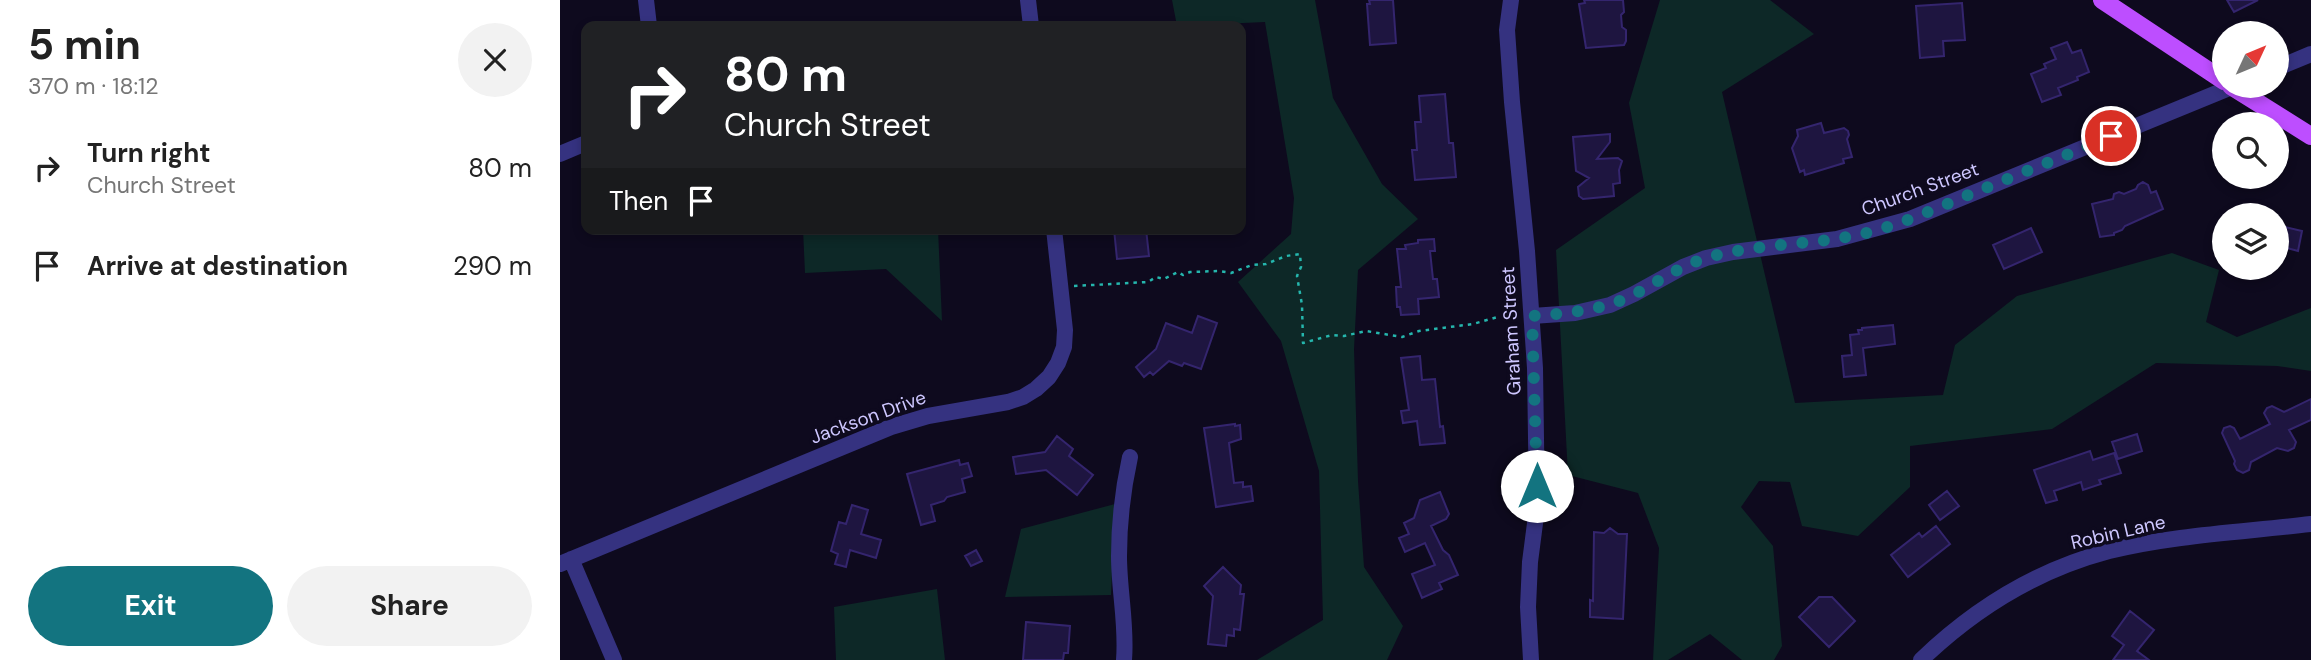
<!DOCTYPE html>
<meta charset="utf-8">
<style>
body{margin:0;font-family:"DM Sans",sans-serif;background:#f2f2f2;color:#222;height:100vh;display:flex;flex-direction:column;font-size:26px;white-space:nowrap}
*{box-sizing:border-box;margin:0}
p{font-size:23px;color:#767676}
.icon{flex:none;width:38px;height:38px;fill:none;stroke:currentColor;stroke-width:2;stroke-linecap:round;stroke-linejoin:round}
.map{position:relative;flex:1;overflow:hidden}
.details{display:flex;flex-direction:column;background:#fff;width:560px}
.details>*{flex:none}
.hud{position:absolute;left:21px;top:21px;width:665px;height:214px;border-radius:14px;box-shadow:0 4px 10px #0003;background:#202124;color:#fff;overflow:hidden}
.needle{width:46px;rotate:46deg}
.buttons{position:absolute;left:1652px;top:21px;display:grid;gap:14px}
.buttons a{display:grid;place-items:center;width:77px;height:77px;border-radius:50%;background:#fff;box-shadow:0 4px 10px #0003;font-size:35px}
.pin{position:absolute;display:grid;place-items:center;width:60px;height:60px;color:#fff;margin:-30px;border:4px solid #fff;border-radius:50%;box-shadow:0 2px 7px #0007}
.me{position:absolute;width:77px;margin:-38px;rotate:0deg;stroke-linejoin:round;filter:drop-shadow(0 0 5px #0008)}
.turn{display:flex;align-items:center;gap:24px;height:147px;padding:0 28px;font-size:32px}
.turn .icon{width:91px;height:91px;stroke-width:2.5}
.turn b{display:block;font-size:49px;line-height:60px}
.then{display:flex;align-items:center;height:66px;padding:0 28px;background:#0003;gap:14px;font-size:26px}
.round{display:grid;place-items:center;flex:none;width:74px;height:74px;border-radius:37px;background:#f2f2f2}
.headline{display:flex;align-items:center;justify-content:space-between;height:119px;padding:0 28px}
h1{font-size:42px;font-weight:700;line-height:52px}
.button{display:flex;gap:14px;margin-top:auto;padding:14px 28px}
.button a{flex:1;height:80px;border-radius:42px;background:#137480;color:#fff;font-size:28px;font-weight:700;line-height:80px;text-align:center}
.button a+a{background:#f2f2f2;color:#222}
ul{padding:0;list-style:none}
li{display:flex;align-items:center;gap:21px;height:98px;padding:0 28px}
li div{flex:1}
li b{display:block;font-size:26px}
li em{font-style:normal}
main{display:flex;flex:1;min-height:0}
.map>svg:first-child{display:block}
</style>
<main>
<section class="details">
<div class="headline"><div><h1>5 min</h1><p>370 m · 18:12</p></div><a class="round"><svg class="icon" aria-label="close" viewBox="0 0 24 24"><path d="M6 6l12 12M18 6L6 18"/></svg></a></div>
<ul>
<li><svg class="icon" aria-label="right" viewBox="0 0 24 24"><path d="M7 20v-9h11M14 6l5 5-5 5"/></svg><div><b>Turn right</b><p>Church Street</p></div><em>80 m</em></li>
<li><svg class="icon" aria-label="arrive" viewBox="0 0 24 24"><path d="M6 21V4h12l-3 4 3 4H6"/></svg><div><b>Arrive at destination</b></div><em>290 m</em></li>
</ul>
<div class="button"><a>Exit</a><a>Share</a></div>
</section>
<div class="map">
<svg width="1751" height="660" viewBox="0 0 1751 660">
<rect width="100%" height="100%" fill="#0e0a1e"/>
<path fill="#0d2827" d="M612 0H755L773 98 822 184 858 219 798 270 794 349 798 481 804 567 843 626 827 660H697L763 620 759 471 721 341 678 282 731 234 734 198 705 22 617 26Z
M1100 0H1210L1254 34 1162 92 1235 403 1383 395 1395 345 1457 296 1612 253 1659 270 1646 322 1677 337 1751 308V371L1717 366 1596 363 1492 429 1350 446V487L1298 536 1242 526 1230 482 1199 481 1181 507 1213 546 1222 646 1214 660H1182L1150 634 1108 660H1093L1099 548 1078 493 1008 475 996 250 1085 188 1069 103Z
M243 229H378L382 321 326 269 245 273Z
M555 504 551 595 445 597 461 529Z
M377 589 385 660H276L274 607Z"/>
<path fill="#1e1540" stroke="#34256e" stroke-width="2" d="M809 0H833L836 43 810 45 807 4H810Z
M1024 0H1063L1064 12 1061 15 1062 27 1066 30V41L1064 45 1026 48 1019 4 1025 3Z
M1667 0H1698L1674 12Z
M1402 3 1405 40 1383 41 1384 56 1360 58 1356 6Z
M1507 42 1512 53 1521 50 1529 72 1517 77 1518 80 1498 88 1501 95 1482 102 1471 74 1486 68 1484 64 1496 59 1491 48Z
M885 94 889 143H893L896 177 855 180 852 150H857L855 122H861L859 96Z
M1261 123 1264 133 1284 128 1288 131 1289 135 1287 139 1292 157 1283 159 1284 163 1245 175 1244 170 1240 172 1232 148 1238 136 1237 130Z
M1050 134V142L1037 159 1058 158 1062 161 1059 170 1060 183 1053 184 1054 196 1023 199 1019 196 1018 187 1029 178 1016 171 1013 137Z
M1583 182 1588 185 1591 193 1596 191 1603 209 1565 226 1562 230 1554 233V235L1540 237 1532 204 1553 199 1554 194 1559 192 1564 194 1576 189 1578 185Z
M1717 225 1742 231 1738 251 1727 248 1726 252 1717 249Z
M1471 228 1482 252 1444 269 1433 245Z
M554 229H586L589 256 557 259Z
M874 239 875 251H870L873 279H877L879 297 858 299 859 314 841 315 840 307H837L836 287H841L837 249H846L845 245 858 243V240Z
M638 316 657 323 641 369 624 363 622 366 609 361 593 375 590 372 584 377 576 367 596 349 606 323 632 333Z
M1333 325 1335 344 1303 348 1306 375 1284 377 1282 356 1292 355 1290 335 1299 334 1298 330H1302V328Z
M860 356 862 380 875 379 880 427 883 426 885 443 860 445 857 421 843 423 841 411 849 410 841 358Z
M1751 399V420L1729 430 1736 442 1734 448 1728 451 1717 448 1691 462 1689 470 1683 473 1677 470 1674 464 1675 461 1662 433 1664 428 1670 426 1674 428 1680 439 1710 424 1704 413 1707 408 1712 406 1724 412Z
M675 424V426L680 425 681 439 669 443 674 483 683 482V487L691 486 693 501 656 507 644 428Z
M1577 434 1582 451 1558 459 1552 442Z
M497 436 513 449 509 456 533 475 517 495 486 470 456 474 453 457 485 452Z
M1530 451 1533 460 1554 453 1561 473 1539 480 1541 484 1523 490 1521 482 1494 491 1497 500 1486 503 1474 470Z
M399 460 400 465 408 463 412 476 402 479 405 492 387 497 384 501 371 505 375 521 361 525 347 474Z
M1387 491 1399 506 1380 520 1369 505Z
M880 492 889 514 886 519 871 526 883 550 889 555 898 575 879 583 882 589 862 598 852 574 875 565 865 543 845 552 839 538 849 534 844 523 854 518 860 500Z
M292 505 308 510 301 534 321 540 316 558 290 550 286 567 275 564 278 554 271 551 279 522 286 524Z
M1376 526 1390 544 1348 577 1331 555 1359 533 1362 537Z
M1050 528 1058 534H1067L1063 619 1030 617V600L1033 601 1034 532 1044 533Z
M416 550 422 561 411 566 405 556Z
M663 567 681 585 680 594H684L680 630 674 629V636L667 635 666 646 648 644 653 596 644 586Z
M1259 597H1272L1295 621 1269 647 1239 617Z
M1570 611 1594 630 1577 651 1589 660H1553L1564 645 1552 636Z
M466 622 510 626 508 653H504L503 660H463Z"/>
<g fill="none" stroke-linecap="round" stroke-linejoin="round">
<path stroke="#25b6ad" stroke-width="2.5" stroke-dasharray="3.5 5" stroke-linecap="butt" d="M514 286 588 282 596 277 604 279 618 272 623 275 630 272 659 271 671 273 692 265 706 264 726 256 740 254 741 267 737 276 742 305 743 343 772 335 784 336 806 331 842 337 859 331 913 324 955 312"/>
<path stroke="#353280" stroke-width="16" d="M86 0 89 26
M468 0 471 26
M951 0 947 30 952 102 967 251 975 368 977 508 970 562 968 607 971 660
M1717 68 1751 54
M0 154 26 143
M972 316 1015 313 1050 305 1074 294 1123 267 1146 258 1173 252 1277 239 1350 219 1674 86
M11 559 54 660
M0 564 331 427 368 416 448 402 463 397 476 389 489 377 498 363 504 347 505 330 494 229
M564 660C567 625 559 591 559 556 559 523 563 489 570 457
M1361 660C1414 609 1477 570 1549 551 1614 535 1684 532 1751 524"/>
<path stroke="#bd4eff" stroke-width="18" d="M1542 0 1664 81
M1671 86 1751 136"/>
</g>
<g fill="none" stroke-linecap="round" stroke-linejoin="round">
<path stroke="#137480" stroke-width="12" stroke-dasharray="0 21.6" d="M977 486 972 316C1008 313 1042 311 1075 294 1099 281 1120 266 1146 258 1200 242 1259 246 1314 231 1350 221 1384 205 1418 191 1462 173 1507 155 1551 136"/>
</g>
<g text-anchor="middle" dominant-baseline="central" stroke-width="7" stroke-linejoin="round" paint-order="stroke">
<g font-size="19" fill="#cec7ff" stroke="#0e0a1e">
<text transform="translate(1360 189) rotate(-20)">Church Street</text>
<text transform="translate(951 331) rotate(-93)">Graham Street</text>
<text transform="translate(308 417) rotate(-20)">Jackson Drive</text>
<text transform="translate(1558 532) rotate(-13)">Robin Lane</text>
</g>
</g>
</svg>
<div class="buttons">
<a><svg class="needle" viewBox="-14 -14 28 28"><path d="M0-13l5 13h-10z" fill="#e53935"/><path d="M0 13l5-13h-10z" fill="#767676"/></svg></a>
<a><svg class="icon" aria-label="search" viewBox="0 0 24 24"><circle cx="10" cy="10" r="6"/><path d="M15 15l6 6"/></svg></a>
<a><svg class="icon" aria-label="layers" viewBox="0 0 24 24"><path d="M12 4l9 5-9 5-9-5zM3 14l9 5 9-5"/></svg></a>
</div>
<div class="pin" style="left:1551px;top:136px;background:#d93025"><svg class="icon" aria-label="arrive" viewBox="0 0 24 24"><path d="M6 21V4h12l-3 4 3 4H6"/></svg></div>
<svg class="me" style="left:977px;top:486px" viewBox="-20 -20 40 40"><circle r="19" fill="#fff"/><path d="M0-13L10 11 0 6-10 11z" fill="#137480"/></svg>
<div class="hud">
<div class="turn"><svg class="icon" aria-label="right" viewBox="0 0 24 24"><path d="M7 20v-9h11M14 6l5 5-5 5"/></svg><div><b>80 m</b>Church Street</div></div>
<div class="then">Then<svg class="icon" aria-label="arrive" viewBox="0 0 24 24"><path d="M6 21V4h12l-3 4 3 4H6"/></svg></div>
</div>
</div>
</main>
